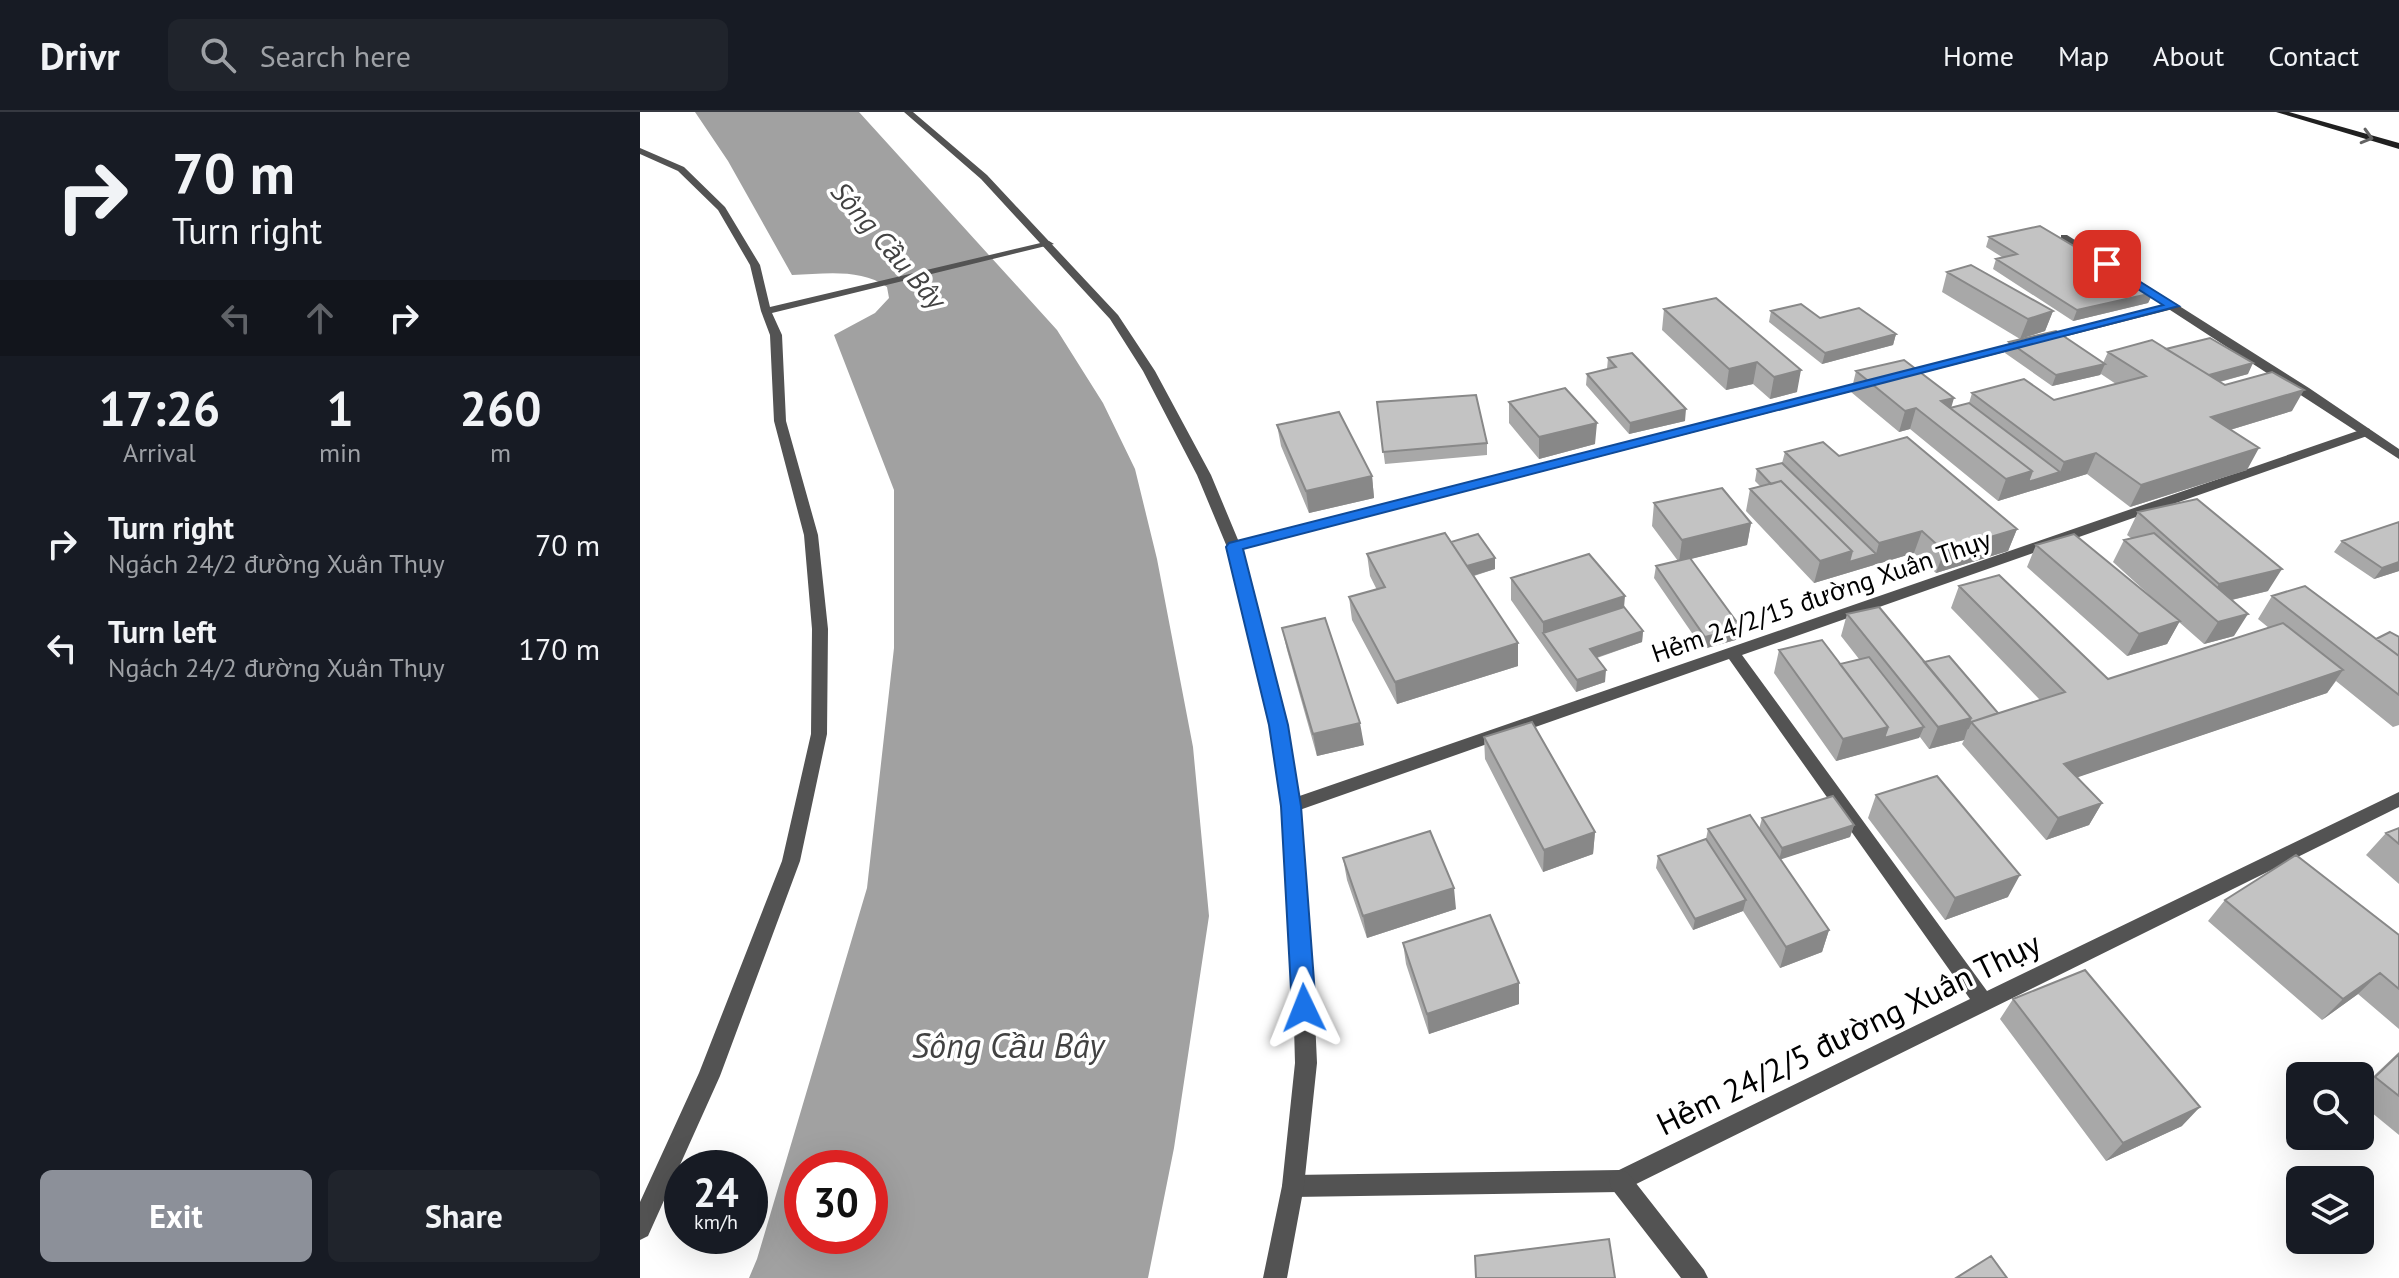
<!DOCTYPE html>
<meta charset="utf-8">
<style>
body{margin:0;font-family:"PT Sans",sans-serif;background:#20242c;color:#f1f3f6;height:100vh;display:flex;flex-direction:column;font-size:30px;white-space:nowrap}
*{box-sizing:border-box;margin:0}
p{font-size:26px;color:#9ea1a6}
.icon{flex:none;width:44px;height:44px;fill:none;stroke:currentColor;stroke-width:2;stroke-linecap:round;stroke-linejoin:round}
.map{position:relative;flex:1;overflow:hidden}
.drawer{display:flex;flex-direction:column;background:#171b24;width:640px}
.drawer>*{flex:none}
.banner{background:#171b24;color:#f1f3f6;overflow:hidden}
.buttons{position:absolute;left:1646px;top:950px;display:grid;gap:16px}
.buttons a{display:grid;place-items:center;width:88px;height:88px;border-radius:12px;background:#171b24;box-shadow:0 8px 32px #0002;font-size:40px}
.speed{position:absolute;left:24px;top:1038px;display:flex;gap:16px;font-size:40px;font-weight:700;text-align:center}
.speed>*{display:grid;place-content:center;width:104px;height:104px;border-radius:50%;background:#171b24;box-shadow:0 8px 32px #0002;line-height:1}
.speed small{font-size:20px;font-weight:400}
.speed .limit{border:12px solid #d22;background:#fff;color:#111}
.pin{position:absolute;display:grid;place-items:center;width:68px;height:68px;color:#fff;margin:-34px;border-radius:16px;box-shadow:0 4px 12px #0006}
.me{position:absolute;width:88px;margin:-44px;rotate:358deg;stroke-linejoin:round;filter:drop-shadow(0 0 6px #0008)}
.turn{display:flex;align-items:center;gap:28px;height:168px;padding:0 40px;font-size:36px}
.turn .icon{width:104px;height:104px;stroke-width:2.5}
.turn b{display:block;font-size:56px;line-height:68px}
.lanes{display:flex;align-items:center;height:76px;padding:0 40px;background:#0003;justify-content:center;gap:40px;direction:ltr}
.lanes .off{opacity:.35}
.eta{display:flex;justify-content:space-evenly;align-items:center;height:136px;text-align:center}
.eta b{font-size:48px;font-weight:800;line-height:56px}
.action{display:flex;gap:16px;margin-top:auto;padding:16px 40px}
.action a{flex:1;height:92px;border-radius:12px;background:#8c9099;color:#fff;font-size:32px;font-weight:800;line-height:92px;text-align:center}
.action a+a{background:#20242c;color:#f1f3f6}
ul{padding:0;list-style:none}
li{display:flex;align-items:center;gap:24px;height:104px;padding:0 40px}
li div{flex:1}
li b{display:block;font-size:30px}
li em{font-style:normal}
header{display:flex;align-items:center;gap:48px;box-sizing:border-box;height:112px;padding:0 40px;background:#171b24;border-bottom:2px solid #363941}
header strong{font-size:38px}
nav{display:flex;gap:44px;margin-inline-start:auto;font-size:28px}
.search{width:560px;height:72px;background:#20242c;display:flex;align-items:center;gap:20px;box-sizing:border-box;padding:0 28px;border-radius:12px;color:#9ea1a6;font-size:30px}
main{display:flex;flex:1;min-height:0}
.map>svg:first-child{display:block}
</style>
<header>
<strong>Drivr</strong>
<div class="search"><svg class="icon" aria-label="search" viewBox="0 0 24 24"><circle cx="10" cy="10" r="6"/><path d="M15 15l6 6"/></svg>Search here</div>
<nav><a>Home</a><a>Map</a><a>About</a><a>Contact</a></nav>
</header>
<main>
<section class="drawer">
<div class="banner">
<div class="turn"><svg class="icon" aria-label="right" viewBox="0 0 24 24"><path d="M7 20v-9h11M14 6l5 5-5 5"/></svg><div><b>70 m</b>Turn right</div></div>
<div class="lanes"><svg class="icon off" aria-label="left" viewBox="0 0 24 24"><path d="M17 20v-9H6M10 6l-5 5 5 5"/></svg><svg class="icon off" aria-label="ahead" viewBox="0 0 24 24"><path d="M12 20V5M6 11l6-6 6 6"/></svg><svg class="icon" aria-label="right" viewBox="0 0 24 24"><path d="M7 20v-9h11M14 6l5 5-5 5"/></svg></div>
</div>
<div class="eta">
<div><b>17:26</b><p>Arrival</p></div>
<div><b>1</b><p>min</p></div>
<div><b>260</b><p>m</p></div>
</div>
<ul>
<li><svg class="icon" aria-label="right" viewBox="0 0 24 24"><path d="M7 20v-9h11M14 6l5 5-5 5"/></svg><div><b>Turn right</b><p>Ngách 24/2 đường Xuân Thụy</p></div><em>70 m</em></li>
<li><svg class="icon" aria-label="left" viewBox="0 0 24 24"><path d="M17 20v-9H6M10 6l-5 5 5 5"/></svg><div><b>Turn left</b><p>Ngách 24/2 đường Xuân Thụy</p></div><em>170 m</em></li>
</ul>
<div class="action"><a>Exit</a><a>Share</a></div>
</section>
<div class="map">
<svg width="1759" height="1166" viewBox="0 0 1759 1166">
<rect width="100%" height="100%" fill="#fff"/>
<path fill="#a1a1a1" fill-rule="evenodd" d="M55 0H219L417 218 463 291 495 357 517 447 553 635 569 804 534 1036 508 1166H109L117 1147 227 776 254 536V378L194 223 235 201 249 186 247 175C220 156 184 162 152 163L88 49ZM162 1056H230V1124H162Z"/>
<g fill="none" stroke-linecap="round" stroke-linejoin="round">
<path fill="#535353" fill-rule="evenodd" d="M0 36 44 55 85 95 120 153 130 195 409 129 414 132 132 201 142 223 146 309 178 423 188 517 187 622 160 749 80 964 8 1124 0 1128V1090L59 961 142 749 171 622 172 517 164 423 134 309 130 223 121 199 110 153 78 98 38 59 0 42Z
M1533 191 1537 192V196L1259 267 1253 264Z
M1233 267 1237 269V273L594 439 587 435 594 431Z
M1726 316 1730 317V323L1102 543 1347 879 1759 680V695L980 1080 653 1085 645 1082 642 1074 645 1066 653 1063 979 1058 1330 887 1089 547 651 701 645 699 642 694 645 689Z"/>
<path fill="#535353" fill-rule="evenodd" d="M264 0H273L347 63 478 203 515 259 571 363 601 435 646 613 660 694 672 842 677 951 664 1074 647 1166H623L642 1074 655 951 652 842 642 694 630 613 587 435 557 363 503 259 470 207 341 67Z
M1421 123H1427L1669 276 1759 337V347L1421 127Z
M980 1058 988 1061 1064 1158 1068 1166H1041L972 1077 969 1069 972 1061Z"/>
<path fill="#202020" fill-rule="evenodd" d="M1636 0H1649L1759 31V37Z"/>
</g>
<path fill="#a8a8a8" d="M1349 125 1513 181 1508 191 1433 209 1353 157 1356 147 1362 145 1346 135Z
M1307 160 1413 199 1405 219 1380 227 1302 180Z
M1076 186 1157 280 1130 287 1113 272 1086 278 1022 218 1024 197Z
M1131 199 1180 206 1256 222 1253 233 1182 252 1129 210Z
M1369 230 1463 251 1468 240 1526 237 1608 262 1580 270 1652 299 1590 318 1607 358 1490 395 1447 362 1358 389 1270 317 1259 320 1211 280 1216 259 1311 296 1329 291 1332 281 1414 288 1476 272 1461 262 1460 263 1412 274 1365 241Z
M968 246 1045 309 989 322 946 273 947 262 967 257Z
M737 290 847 331V343L745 352Z
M869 290 955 332 899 347 869 311Z
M637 313 732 364 734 386 669 401 641 334Z
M1145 340 1199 344 1377 417 1368 439 1296 461 1274 441 1174 471 1106 399 1110 377 1120 374 1115 369 1117 357 1142 351Z
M1014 391 1111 411 1107 433 1050 447 1101 516 1099 527 1063 537 1014 466 1016 454 1038 449 1012 414Z
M1498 400 1628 479 1592 488 1594 524 1564 532 1539 510 1527 532 1487 544 1387 455 1396 433 1529 501 1473 450 1484 428 1491 426 1487 423Z
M1759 410V459L1734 467 1694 440 1702 429Z
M811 430 855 446V457L834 464 878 531V554L757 592 712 508 709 485 737 478 730 464 727 442Z
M871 466 984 495 1003 519 1002 530 957 546 965 570 936 580 871 488Z
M1319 474 1468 567 1629 516 1618 507 1632 484 1736 527 1759 525V613L1753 615 1696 569 1687 581 1437 665 1462 691 1449 713 1406 728 1322 632 1324 628 1289 637 1280 625 1196 649 1134 561 1139 538 1200 552 1219 547 1201 524 1207 502 1284 550 1358 601 1400 588 1311 496Z
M642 516 724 633 677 644 647 538Z
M844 625 955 720 953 742 903 760 845 647Z
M1236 683 1368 785 1305 808 1228 706Z
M1122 706 1214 713 1210 725 1140 747 1189 818 1182 840 1140 856 1103 799 1053 818 1016 756 1018 744 1066 727 1068 717H1119Z
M1759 716V772L1726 743 1746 721Z
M703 746 816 797 727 826 707 768Z
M1585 788 1759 823V917L1718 882 1682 908 1568 809Z
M763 831 879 871V892L789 922 766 852Z
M1373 887 1542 1014 1466 1049 1360 907Z
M1759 940V1023L1720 991V977Z"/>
<path fill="#888" d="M1513 181 1508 191 1433 209 1437 198Z
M1413 199 1405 219 1380 227 1388 207Z
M1256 222 1253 233 1182 252 1185 241Z
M1117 250 1113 272 1086 278 1089 257Z
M1613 251 1608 262 1563 274 1568 263Z
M1465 252 1460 263 1412 274 1416 263Z
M1161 258 1157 280 1130 287 1134 265Z
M1664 278 1652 299 1560 327 1571 305Z
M1314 286 1308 307 1301 289Z
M1276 296 1270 317 1259 320 1265 299Z
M1046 297 1045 309 989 322 990 311Z
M957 311 955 332 899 347V325Z
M1619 336 1607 358 1490 395 1501 373Z
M1456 341 1447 362 1358 389 1366 367 1392 359 1420 360 1424 350Z
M732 364 734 386 669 401 666 379Z
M1111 411 1107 433 1039 450 1042 428Z
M1377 417 1368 439 1296 461 1304 439Z
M1282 419 1274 441 1174 471 1180 449 1212 439 1236 442 1239 431Z
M855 446V457L822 467 821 456Z
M1759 450V459L1734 467 1742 456Z
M1642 457 1628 479 1566 494 1579 472Z
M985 484 983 507 903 521V532V510Z
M1608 502 1594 524 1564 532 1578 510Z
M1540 509 1527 532 1487 544 1499 522Z
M1101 516 1099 527 1063 537 1065 525Z
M1003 519 1002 530 949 548 950 537Z
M878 531V554L757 592 755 570Z
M966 558 965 570 936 580 937 568Z
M1703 558 1687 581 1412 674 1424 652Z
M1331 606 1324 628 1289 637 1298 615Z
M720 611 724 633 677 644 673 622Z
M1248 615 1240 637 1196 649 1203 627Z
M1284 615 1279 626 1240 637 1244 626Z
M1462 691 1449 713 1406 728 1418 706Z
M1214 713 1210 725 1139 748 1142 736Z
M955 720 953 742 903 760 904 738Z
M1380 763 1368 785 1305 808 1315 786Z
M814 776 816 797 727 826 723 804Z
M1106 788 1103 799 1053 818 1055 807Z
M1189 818 1182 840 1140 856 1146 835Z
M1740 861 1718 882 1682 908 1703 887Z
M879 871V892L789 922 787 902Z
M1560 995 1542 1014 1466 1049 1483 1031Z"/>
<path fill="#c3c3c3" stroke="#888" stroke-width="2" d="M1400 114 1513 181 1437 198 1356 147 1377 142 1349 125Z
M1331 153 1413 199 1388 207 1307 160Z
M1076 186 1161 258 1134 265 1117 250 1089 257 1024 197Z
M1161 192 1180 206 1219 196 1256 222 1185 241 1131 199Z
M1416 219 1465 252 1416 263 1369 230Z
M1570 226 1613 251 1569 263 1526 237Z
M1512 228 1585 273 1632 260 1664 278 1571 305 1619 336 1501 373 1456 341 1424 350 1332 281 1384 267 1414 288 1506 264 1468 240Z
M992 241 1046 297 990 311 947 262 976 255 968 246Z
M1264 248 1314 286 1301 289 1392 359 1366 367 1276 296 1265 299 1216 259Z
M925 276 957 311 899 325 869 290Z
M836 283 847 331 743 340 737 290Z
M1329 291 1420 360 1388 370 1392 359 1310 296Z
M699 300 732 364 666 379 637 313Z
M1267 325 1377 417 1304 439 1282 419 1239 431 1145 340 1183 330 1199 344Z
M1142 351 1236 442 1209 450 1212 439 1141 369 1131 372 1117 357Z
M1141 369 1212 439 1180 449 1110 377Z
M1082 376 1111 411 1042 428 1014 391Z
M1557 387 1642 457 1579 472 1498 400Z
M1759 410V450L1742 456 1702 429Z
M805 421 878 531 755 570 709 485 745 475 727 442Z
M1514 421 1608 502 1578 510 1484 428Z
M838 422 855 446 827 454 811 430Z
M1434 422 1540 509 1499 522 1396 433Z
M949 442 985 484 903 510 871 466Z
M1050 446 1101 516 1065 525 1016 454Z
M1359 463 1468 567 1643 511 1703 558 1424 652 1462 691 1418 706 1331 610 1425 580 1319 474Z
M1665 474 1759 544V583L1632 484Z
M984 495 1003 519 950 537 966 558 937 568 903 521Z
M1239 495 1331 606 1298 615 1207 502Z
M685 506 720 611 673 622 642 516Z
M1750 520 1759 525V544L1736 527Z
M1182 528 1248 615 1203 627 1139 538Z
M1309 544 1358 601 1331 610 1328 616 1326 617 1331 606 1284 550Z
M1229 545 1284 615 1244 626 1248 615 1200 552Z
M892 610 955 720 904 738 844 625Z
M1297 664 1380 763 1315 786 1236 683Z
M1193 684 1214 713 1142 736 1122 706Z
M1110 703 1189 818 1146 835 1068 717Z
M1759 716V732L1746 721Z
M790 719 814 776 723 804 703 746Z
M1066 727 1106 788 1055 807 1018 744Z
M1656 743 1759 823V877L1740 861 1703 887 1585 788Z
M850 803 879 871 787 902 763 831Z
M1445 858 1560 995 1483 1031 1373 887Z
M1759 942V984L1735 965Z
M969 1127 975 1166H836L835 1144Z
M1351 1144 1367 1166H1316Z"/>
<defs><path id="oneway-chevron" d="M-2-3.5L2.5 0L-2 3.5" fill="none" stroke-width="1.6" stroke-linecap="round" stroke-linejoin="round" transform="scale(2)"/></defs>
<use stroke="#636363" href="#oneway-chevron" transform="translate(1727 25) rotate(16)"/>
<path fill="#1a73e8" stroke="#114b97" stroke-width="2" d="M1467 149 1539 194 603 437 648 613 661 694 676 896 672 904 664 907 656 904 652 896 641 694 629 613 586 435 589 431 1523 193 1463 155 1461 152Z"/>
<g text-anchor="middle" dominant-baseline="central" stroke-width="7" stroke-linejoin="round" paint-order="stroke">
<g font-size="26" fill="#000" stroke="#fff">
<text transform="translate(1181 484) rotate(-19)">Hẻm 24/2/15 đường Xuân Thụy</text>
</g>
<g font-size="28" font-style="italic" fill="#424242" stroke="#fff">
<text transform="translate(249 133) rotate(49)">Sông Cầu Bây</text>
</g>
<g font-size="32" fill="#000" stroke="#fff">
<text transform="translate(1208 921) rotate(-26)">Hẻm 24/2/5 đường Xuân Thụy</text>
</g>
<g font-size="34" font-style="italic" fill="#424242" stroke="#fff">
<text x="368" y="933">Sông Cầu Bây</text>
</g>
</g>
</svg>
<div class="buttons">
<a><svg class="icon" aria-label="search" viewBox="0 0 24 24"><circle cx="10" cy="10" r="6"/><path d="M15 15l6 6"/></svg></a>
<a><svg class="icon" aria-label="layers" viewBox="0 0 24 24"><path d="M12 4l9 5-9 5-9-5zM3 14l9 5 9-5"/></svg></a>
</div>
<div class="speed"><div>24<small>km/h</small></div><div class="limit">30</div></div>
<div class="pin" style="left:1467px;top:152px;background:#d93025"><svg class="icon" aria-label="arrive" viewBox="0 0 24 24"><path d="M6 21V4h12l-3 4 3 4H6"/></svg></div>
<svg class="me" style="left:664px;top:896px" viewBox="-20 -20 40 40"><path d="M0-17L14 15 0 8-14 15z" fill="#1a73e8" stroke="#fff" stroke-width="4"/></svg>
</div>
</main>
